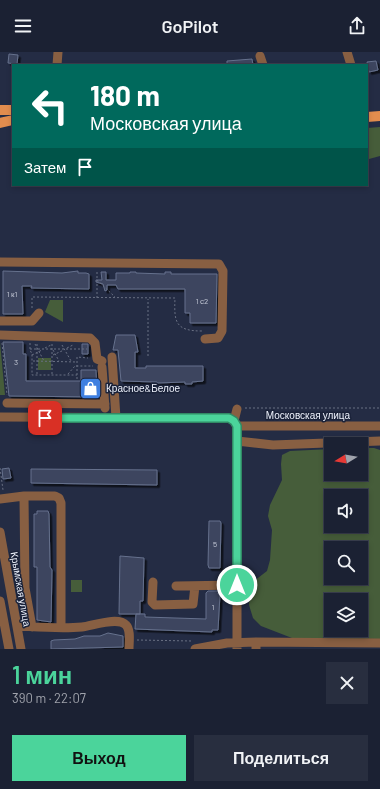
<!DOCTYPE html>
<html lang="ru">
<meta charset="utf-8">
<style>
body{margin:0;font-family:Barlow,sans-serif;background:#282e3f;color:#f1f3f6;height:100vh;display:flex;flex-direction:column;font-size:15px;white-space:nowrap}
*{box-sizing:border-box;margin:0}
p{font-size:13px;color:#a0a3ac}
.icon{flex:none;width:22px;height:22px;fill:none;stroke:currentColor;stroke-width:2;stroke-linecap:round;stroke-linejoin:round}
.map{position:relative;height:597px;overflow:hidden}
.drawer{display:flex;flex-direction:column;background:#1b2133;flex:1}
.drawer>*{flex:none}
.banner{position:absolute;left:12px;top:12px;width:356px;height:122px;border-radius:0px;box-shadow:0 2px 6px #0003,0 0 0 1px #393e4e;background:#00695c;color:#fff;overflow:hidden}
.needle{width:26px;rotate:259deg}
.buttons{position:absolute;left:324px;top:385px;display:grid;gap:8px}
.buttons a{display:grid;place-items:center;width:44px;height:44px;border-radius:0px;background:#1b2133;box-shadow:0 2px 6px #0003,0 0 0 1px #393e4e;font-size:20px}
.pin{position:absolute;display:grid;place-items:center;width:34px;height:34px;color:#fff;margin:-17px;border-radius:8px;box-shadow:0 2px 6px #0006}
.me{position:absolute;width:44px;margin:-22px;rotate:0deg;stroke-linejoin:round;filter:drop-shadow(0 0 3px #0008)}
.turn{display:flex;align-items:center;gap:14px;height:84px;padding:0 12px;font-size:18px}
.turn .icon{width:52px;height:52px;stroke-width:2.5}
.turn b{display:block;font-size:28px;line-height:34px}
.then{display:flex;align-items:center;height:38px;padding:0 12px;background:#0003;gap:8px;font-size:15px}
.round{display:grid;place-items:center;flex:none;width:42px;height:42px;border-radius:0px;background:#282e3f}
.head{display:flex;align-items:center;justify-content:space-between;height:68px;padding:0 12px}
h1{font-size:24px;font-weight:600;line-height:30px;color:#4bd49b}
.button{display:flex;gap:8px;margin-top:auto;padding:8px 12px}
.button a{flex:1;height:46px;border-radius:0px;background:#4bd49b;color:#111;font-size:16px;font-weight:600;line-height:46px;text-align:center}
.button a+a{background:#282e3f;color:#f1f3f6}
header{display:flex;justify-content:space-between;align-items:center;height:52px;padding:0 12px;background:#1b2133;font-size:18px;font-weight:600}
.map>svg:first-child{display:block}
</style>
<header><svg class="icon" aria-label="menu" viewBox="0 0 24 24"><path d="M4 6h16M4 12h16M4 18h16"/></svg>GoPilot<svg class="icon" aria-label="share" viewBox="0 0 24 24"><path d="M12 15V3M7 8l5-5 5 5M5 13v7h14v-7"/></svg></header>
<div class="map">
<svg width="380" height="597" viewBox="0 0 380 597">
<defs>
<filter id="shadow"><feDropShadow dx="2.5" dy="2.5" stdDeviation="0" flood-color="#0009"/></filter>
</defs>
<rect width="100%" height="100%" fill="#242c44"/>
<path fill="#465d3a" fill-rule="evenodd" d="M380 75V104L369 107 367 96V76Z
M50 248H63V270L45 260Z
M0 290 5 343H0Z
M38 306H51V318H38Z
M361 396H374L380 398V587L292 586 261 574 253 566 249 553 250 540 254 529 267 519 270 508 272 478 268 464 270 453 282 428 281 412 282 403 290 399 331 397V422H361ZM331 444H361V474H331ZM331 496H361V526H331ZM331 548H361V578H331Z
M71 528H82V540H71Z"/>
<path fill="#3c455f" stroke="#66718d" filter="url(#shadow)" d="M9 2 18 3 17 12 8 11Z
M252 7 253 13H227V9Z
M376 9 378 18 369 20 367 10Z
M3 219 62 221 78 219V221H86L89 222V237L31 236 32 234H22L23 262H3Z
M101 220H106V228H116V221H130V220H136V221L165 222V220H171V222H217L216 271H190V261H185V237H118L116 233H107V238L105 239 103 232 96 230V228H102Z
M116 283H135L138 300H135V316H146V314H203V329L192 330V332H185V330L157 331V330L121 329 118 298H113Z
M3 290H23V302H26V329H81V318H96L97 345 9 344Z
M82 292H88V302H82Z
M9 416 11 426 3 427 2 417Z
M31 417 157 418V433L31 431Z
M37 459H48L49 462 50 515 52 518 51 570 37 568V515H34V462H37Z
M209 469H220L221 471 220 516H209L208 513Z
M120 504 144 506 143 549H140V562H119Z
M208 539H219L218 542H220L218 578H212V580L135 577 136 562H145V565L206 567V541Z
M108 581 123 584V595L51 597V589L54 588 75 587 84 584H100Z"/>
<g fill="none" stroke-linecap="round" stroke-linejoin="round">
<path stroke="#697083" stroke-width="1" stroke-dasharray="2 2" stroke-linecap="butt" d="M97 228 115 245
M97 246V219
M32 256V245L175 246C174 270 175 279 202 279
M2 291 7 343
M30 291V298L32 302V323H77
M35 292 44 309
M62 293 71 309
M45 296 51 293
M67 296 73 293
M30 297H87
M53 298 59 309
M32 303 42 298
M53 303 64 298
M148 304V247
M33 309 77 310
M37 322V291
M52 322V292
M68 322 75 314H93
M77 327V305L88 306
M245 356H380
M0 416 3 438
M137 588 192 589"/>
<path stroke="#885f42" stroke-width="9" d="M347 0 351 13
M260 4 263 13
M57 13 58 0
M0 210 219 212 223 219 222 279 218 286 205 287
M0 269H32L39 261
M0 283 90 286 95 291 97 307 102 309
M112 305 116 366
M102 315 105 356
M7 351 105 352
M0 365 229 366 234 369
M234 369 237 374V597
M234 369 237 357
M237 374H380
M237 389 273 393 380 389
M24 444 25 536 32 575
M0 447 24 444H55L59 446 61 451V575
M0 480 21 597
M153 530 152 550 155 553 193 552 195 534
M176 534 237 533
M0 549 9 597
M17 574C38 575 61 577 82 575 92 574 118 564 126 573 131 578 129 590 129 597
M256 590 380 591
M195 597 227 591 256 590V597"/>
<path stroke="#e28d4e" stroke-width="10" d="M0 58H13
M367 65 380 64
M0 71 13 68"/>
</g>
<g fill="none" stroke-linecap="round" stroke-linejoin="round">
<defs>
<path id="route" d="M45 366H229L234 369 237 374V533"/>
</defs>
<use href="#route" stroke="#318a65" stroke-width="10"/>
<use href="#route" stroke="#4bd49b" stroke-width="7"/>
</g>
<defs>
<symbol id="shop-square" viewBox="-11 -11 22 22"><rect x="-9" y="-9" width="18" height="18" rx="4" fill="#3f7fe0" stroke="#1a2239"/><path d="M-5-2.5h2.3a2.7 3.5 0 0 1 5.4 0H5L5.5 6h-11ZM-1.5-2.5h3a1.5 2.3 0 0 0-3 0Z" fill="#fff"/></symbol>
</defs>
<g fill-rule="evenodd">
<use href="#shop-square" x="78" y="324" width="25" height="25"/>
</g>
<g text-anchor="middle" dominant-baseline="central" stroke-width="3" stroke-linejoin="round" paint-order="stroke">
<g font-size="8" fill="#c2c7d5">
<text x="12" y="242">1 к1</text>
<text x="202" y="249">1 с2</text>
<text x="16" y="310">3</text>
<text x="215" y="492">5</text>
<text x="213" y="555">1</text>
</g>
<g font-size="10" fill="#eef2fc" stroke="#1a2239" text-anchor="start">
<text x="106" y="336">Красное&amp;Белое</text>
</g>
<g font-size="10" fill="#eef2fc" stroke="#1a2239">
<text x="308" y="363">Московская улица</text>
<text transform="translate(21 537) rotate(80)">Крымская улица</text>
</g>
</g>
</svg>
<div class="buttons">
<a><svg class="needle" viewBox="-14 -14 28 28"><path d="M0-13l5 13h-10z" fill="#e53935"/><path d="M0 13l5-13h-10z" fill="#a0a3ac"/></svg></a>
<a><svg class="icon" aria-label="sound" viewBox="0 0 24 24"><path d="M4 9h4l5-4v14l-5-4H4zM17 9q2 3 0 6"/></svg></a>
<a><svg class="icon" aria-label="search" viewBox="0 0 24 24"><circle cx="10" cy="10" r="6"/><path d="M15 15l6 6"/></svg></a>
<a><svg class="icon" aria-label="layers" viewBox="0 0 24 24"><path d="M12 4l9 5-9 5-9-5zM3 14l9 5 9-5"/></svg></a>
</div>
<div class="pin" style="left:45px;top:366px;background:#d93025"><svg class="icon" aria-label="arrive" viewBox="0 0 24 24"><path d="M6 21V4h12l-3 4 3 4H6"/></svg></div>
<svg class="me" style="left:237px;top:533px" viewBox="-20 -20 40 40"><circle r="17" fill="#4bd49b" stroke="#fff" stroke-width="3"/><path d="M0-11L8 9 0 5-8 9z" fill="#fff"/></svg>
<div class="banner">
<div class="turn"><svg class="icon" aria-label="left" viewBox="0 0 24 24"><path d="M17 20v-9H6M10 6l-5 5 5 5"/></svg><div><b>180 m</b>Московская улица</div></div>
<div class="then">Затем<svg class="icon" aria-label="arrive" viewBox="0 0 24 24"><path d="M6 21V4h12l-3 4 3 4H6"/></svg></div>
</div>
</div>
<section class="drawer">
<div class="head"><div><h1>1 мин</h1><p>390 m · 22:07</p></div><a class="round"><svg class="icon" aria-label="close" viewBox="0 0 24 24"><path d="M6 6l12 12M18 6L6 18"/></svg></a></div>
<div class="button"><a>Выход</a><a>Поделиться</a></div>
</section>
